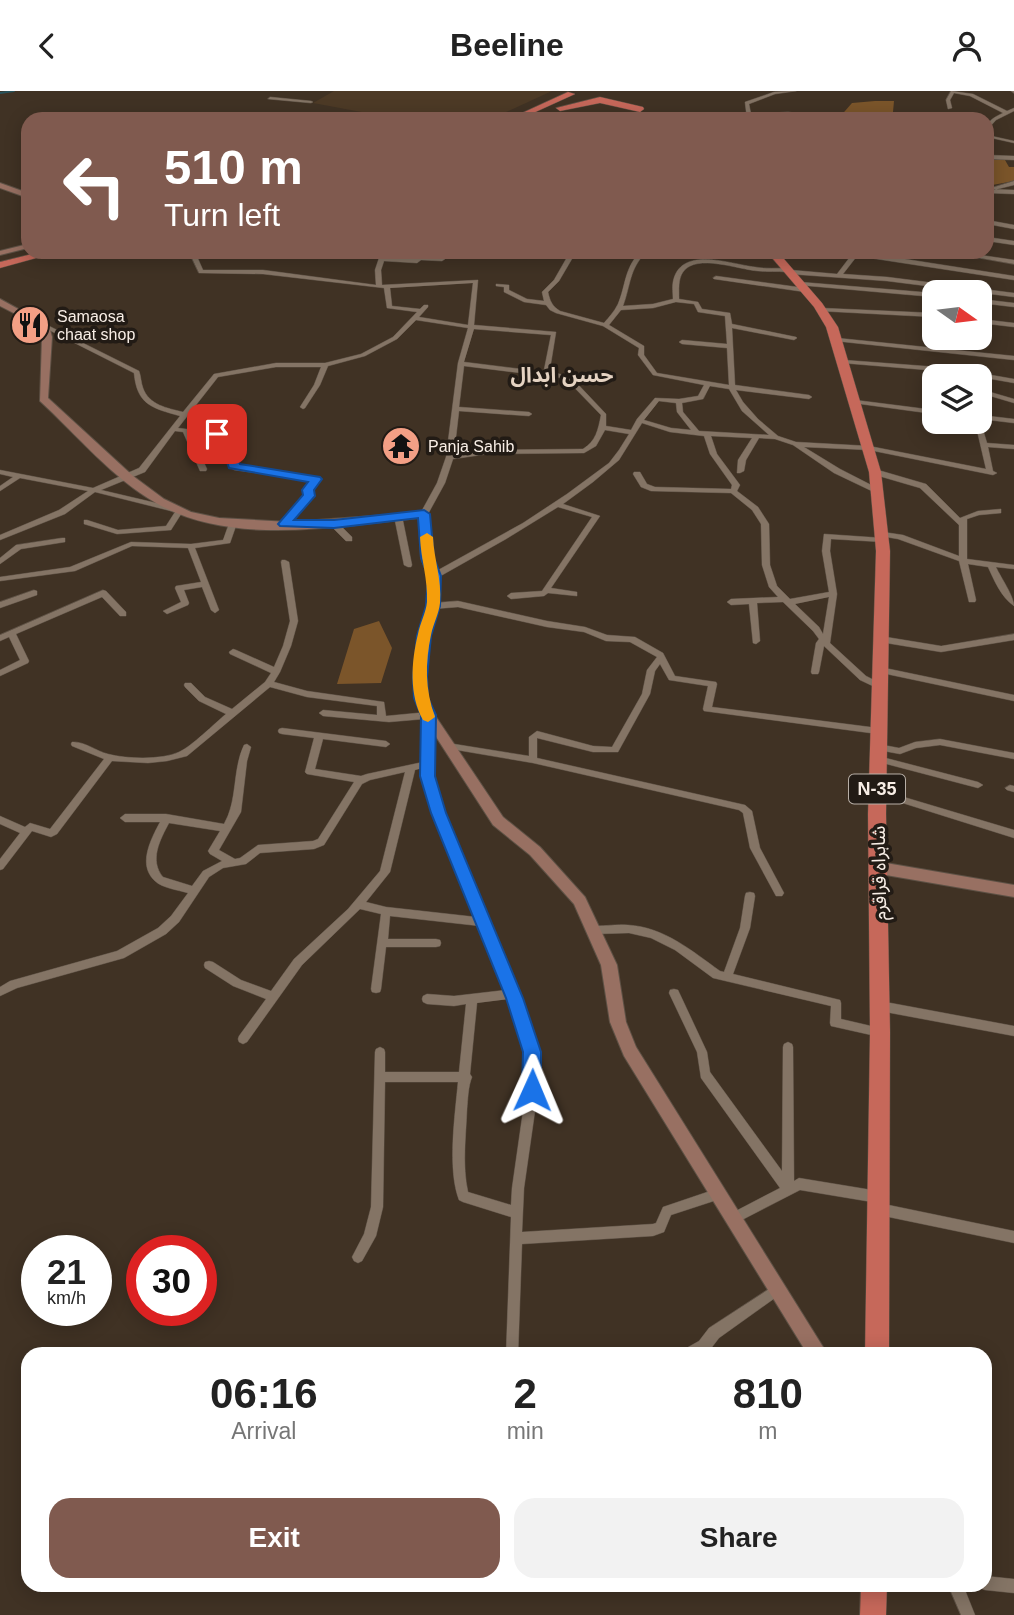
<!DOCTYPE html>
<meta charset="utf-8">
<style>
body{margin:0;font-family:Arial,"Noto Sans Arabic",sans-serif;background:#f2f2f2;color:#222;height:100vh;display:flex;flex-direction:column;font-size:26px;white-space:nowrap}
*{box-sizing:border-box;margin:0}
p{font-size:23px;color:#767676}
.icon{flex:none;width:38px;height:38px;fill:none;stroke:currentColor;stroke-width:2;stroke-linecap:round;stroke-linejoin:round}
.map{position:relative;flex:1;overflow:hidden}
.panel{position:absolute;left:21px;top:1256px;width:971px;height:245px;display:flex;flex-direction:column;background:#fff;border-radius:21px;box-shadow:0 4px 18px #0003}
.panel>*{flex:none}
.guide{position:absolute;left:21px;top:21px;width:973px;height:147px;border-radius:21px;box-shadow:0 4px 18px #0003;background:#805a4f;color:#fff;overflow:hidden}
.needle{width:46px;rotate:104deg}
.tools{position:absolute;left:922px;top:189px;display:grid;gap:14px}
.tools a{display:grid;place-items:center;width:70px;height:70px;border-radius:14px;background:#fff;box-shadow:0 4px 18px #0003;font-size:35px}
.speed{position:absolute;left:21px;top:1144px;display:flex;gap:14px;font-size:35px;font-weight:700;text-align:center}
.speed>*{display:grid;place-content:center;width:91px;height:91px;border-radius:50%;background:#fff;box-shadow:0 4px 18px #0003;line-height:1}
.speed small{font-size:18px;font-weight:400}
.speed .limit{border:10px solid #d22;background:#fff;color:#111}
.pin{position:absolute;display:grid;place-items:center;width:60px;height:60px;color:#fff;margin:-30px;border-radius:14px;box-shadow:0 4px 10px #0006}
.me{position:absolute;width:77px;margin:-38px;rotate:1deg;stroke-linejoin:round;filter:drop-shadow(0 0 5px #0008)}
.turn{display:flex;align-items:center;gap:24px;height:147px;padding:0 28px;font-size:32px}
.turn .icon{width:91px;height:91px;stroke-width:2.5}
.turn b{display:block;font-size:49px;line-height:60px}
.eta{display:flex;justify-content:space-evenly;align-items:center;height:119px;text-align:center}
.eta b{font-size:42px;font-weight:600;line-height:49px}
.cta{display:flex;gap:14px;margin-top:auto;padding:14px 28px}
.cta a{flex:1;height:80px;border-radius:21px;background:#805a4f;color:#fff;font-size:28px;font-weight:600;line-height:80px;text-align:center}
.cta a+a{background:#f2f2f2;color:#222}
header{display:flex;justify-content:space-between;align-items:center;height:91px;padding:0 28px;background:#fff;font-size:32px;font-weight:600}
.map>svg:first-child{display:block}
</style>
<header><svg class="icon" aria-label="back" viewBox="0 0 24 24"><path d="M15 5l-7 7 7 7"/></svg>Beeline<svg class="icon" aria-label="person" viewBox="0 0 24 24"><circle cx="12" cy="8" r="4"/><path d="M4 21q1-7 8-7t8 7"/></svg></header>
<div class="map">
<svg width="1014" height="1524" viewBox="0 0 1014 1524">
<rect width="100%" height="100%" fill="#403224"/>
<path fill="#4d3a26" d="M334 0H552L491 28H399L313 12Z"/>
<path fill="#7b552a" d="M875 10H894L893 21 956 28H838L852 12Z
M987 69H1005L1009 76H1014V90L987 95Z
M379 530 392 557 381 592 337 593 354 538Z"/>
<g fill="none" stroke-linecap="round" stroke-linejoin="round">
<path stroke="#28535c" stroke-width="2" d="M0 2 14 0"/>
<defs>
<path id="street" d="M796 0 775 3 749 13 751 23 788 21 842 28H828L788 23 751 26V28H747L745 11 774 1Z
M951 0 973 3 1007 20 1014 17V20L996 29 987 39C987 29 995 26 1003 22L970 5 954 2 950 9 952 17 948 18 946 9Z
M1011 0H1014V2Z
M270 6 311 10 313 11 311 12 268 8Z
M987 44 1014 50V52L987 46Z
M987 64 1014 65V69L987 68Z
M1014 90V94L994 99 991 97Z
M987 98 1014 99V103L987 102Z
M987 129 1014 134V138L987 133Z
M987 146 1014 150V154L987 150Z
M189 161H195L203 179H263L376 194 375 179 381 161H387L385 167 416 168 420 165 444 167 445 168 442 170 421 169 417 172 384 170 381 179 382 194 478 189 474 234 556 241 550 278 556 282 571 286 606 323V335L631 339 637 328 655 307 679 308 698 305 704 294 653 284 638 264 639 257 603 235 556 222 550 219 546 214 524 211 504 201V196L496 195V193L509 194V199L527 208 544 210 542 201 554 189 570 161H576L559 190 548 201C550 210 552 215 560 220L604 232C609 226 614 221 618 213 626 194 624 178 640 161H646C629 179 631 193 623 215L653 213 673 208C673 203 672 196 673 191 680 154 730 173 755 176 766 178 777 177 788 177L791 179 837 183 853 162 860 161 1014 185V189L857 165 843 183 887 186 1014 202V206L887 190 789 183 786 181C777 180 768 181 758 180 740 179 696 162 683 181 678 188 679 199 679 208L698 211 702 218 730 222 732 233 796 246 797 247 794 249 732 237 735 294 809 304 812 306 809 308 736 299 743 311 758 328 778 345 796 351 869 355 986 378 975 331H980V329L987 352 1014 354V358L988 356 993 380 997 382 993 384 869 359 804 356 840 378 881 399 882 401 878 403 834 382 793 354 775 348 759 347 746 369 744 380 740 382H737L738 369 752 347 711 345 717 363 740 394 737 400 758 416 769 433 770 474 777 495 790 508 829 501 822 460 824 443 883 447 887 449 883 451 831 448 830 460 837 503 830 552 866 585 882 593 883 595 882 597 879 598 860 589 824 555 819 581 818 583H812L811 581 816 552 819 548 813 540 783 511 757 512 760 550 756 553 753 552 749 513 731 514 727 511 731 508 778 506 769 496 762 474 761 433 752 419 731 402 651 400 641 396 633 383 634 381H640L647 393 655 396 731 398 732 394 710 363 704 345 670 341 642 332 619 369 593 391 563 413 600 425 551 497 577 501V505L548 502 544 505 511 508 507 505 511 502 542 500 592 426 558 416 506 448 437 487H431V483L523 432 567 403 609 372 619 359 629 343 605 339 596 355 584 362 488 363 453 368 445 392 428 423 424 425H421L420 423 437 392 446 366 458 272 468 237 416 229 397 248 365 265 328 275 320 294 305 317 303 318 300 316 314 294 321 276H276L218 286 178 337 219 342 232 360 236 374 239 375 319 386 320 388 312 399 313 405 287 435H281L280 433 305 405 304 399 311 389 234 379 229 375 226 360 215 345 190 342 207 378 206 380H200L183 341 175 340 145 381 101 399 182 418 183 420 171 439 117 443 84 433V429H87L118 439 166 435 175 421 95 401 65 423 0 449V444L59 419 88 400 20 387 0 400V395L13 386 0 383V379L93 397 139 377 180 325C152 317 137 314 134 282L43 236V234H47L139 280C141 285 141 292 143 297 149 314 167 317 183 321L214 283 276 272H325L361 263 393 246 417 221 387 217 384 197 263 183 199 182ZM473 192 468 234 419 226 428 216V214H424L420 218 392 215 390 197ZM676 211 694 213 698 221 725 225 727 253 682 249 679 251 682 253 727 257 729 294 657 282 644 264V255L609 234 621 219 653 217ZM474 238 551 244 544 279 552 285 567 289 601 324C598 339 596 350 583 358L488 359 454 363 459 320 529 325 532 323 529 321 459 316 464 275 521 282 524 280 521 278 464 271ZM710 295 729 298 742 320 769 344 699 340 683 321 682 312 703 308ZM659 310 676 312 677 321 691 339 671 337 644 329ZM829 506 823 543 819 536 795 513Z
M648 161H669L675 163 672 165 651 163Z
M946 161H960L1014 169V173Z
M716 185 805 197 808 199 805 201 714 188 713 187Z
M800 191 934 202V206L798 194 797 193Z
M980 208 1014 212V216L980 212Z
M821 217 934 222V226L819 220V218Z
M980 228 1014 232V236L980 232Z
M837 247 1014 265V269L835 250V248Z
M844 269 951 277 1014 288V292L951 281 842 272V270Z
M980 298 1014 308V312L980 302Z
M855 309 934 319V323L853 312V310Z
M980 324 1014 328V332L980 328Z
M872 379H878L926 393 960 427 978 420 1001 418V422L979 424 967 428V468L1014 474V478L996 476C1001 487 1014 505 1014 515 1001 506 994 489 988 476L968 473 976 509 975 511H969L959 470 898 448 880 445V441H883L903 444 959 465V434L920 397 872 383Z
M395 423H401L402 425 412 474 411 476H408L404 474 394 425Z
M230 430H233L237 432 230 452 195 457 219 519 215 522 211 519 202 496 184 499 189 512 188 514 167 523 163 520 181 511 175 497 176 495 201 491 188 457 132 455 75 480 0 490V486L70 476 131 451 191 453 223 449Z
M331 431H337L352 446V450H346L331 435Z
M62 447H65V451L21 458 0 473V467L16 454Z
M282 469H285L289 471 298 530 291 555 280 581 274 591 307 600 384 611 386 625 428 621 432 624 433 685 444 722 518 903 537 961 538 999 524 1097 522 1141 653 1133 656 1132 663 1116 719 1097 723 1099 725 1103 723 1107 671 1124 664 1141 653 1145 522 1153 518 1264H506L511 1126 463 1111 459 1109C447 1078 455 1024 458 991H385L383 1116 376 1145 362 1170 358 1172 354 1170 352 1166 364 1143 371 1116 375 961 376 958 380 956 384 958 385 961V981H459L466 913 454 915 427 913 423 911 422 908 423 905 427 903 454 905 506 899 480 835 390 825 388 848H436L440 849 441 852 440 855 436 856H386L381 898 380 901 376 902 372 901 371 898 381 823 360 818 302 874 247 951 243 953 239 951 238 948 239 945 266 908 233 895 205 877 204 874 205 871 209 870 213 871 241 889 271 900 294 868 348 818 380 780 405 681 370 689 362 693 324 754 314 758 260 762 246 773 223 777 209 786 179 831 166 843 124 867 17 897 0 905V896L10 890 117 860 158 837 171 825 188 802C178 799 162 797 155 790 137 774 151 748 160 731H125L120 727 125 723H166L224 733C238 709 232 679 244 654L247 653 251 656 247 670 241 721 219 759 235 768 240 767 258 754 313 750 318 748 354 691 307 683 305 681 314 647 282 643 279 642 278 640 279 638 282 637 386 650 390 653 386 656 323 648 315 678 361 685 367 683 423 671 424 628 389 631 323 625 319 622 323 619 377 624V615L307 606 270 596 187 665 167 670 148 672 112 670 57 743 51 746 32 740 3 778 0 779V768L20 742 0 733V725L25 736 30 732 50 738 104 668 72 655 71 653 72 651C84 650 96 660 108 663 126 668 162 669 179 661 191 656 215 632 226 623L199 610 185 596 184 594 185 592H191L205 606 232 618 265 591 271 582 230 563 229 561 233 558 236 559 274 576 283 555 290 530 281 471ZM423 677V685L434 722 476 826 386 816 366 811 390 781 415 679ZM169 732 220 740 208 760 210 763 222 770 203 780 192 795 163 786C149 769 160 749 169 732ZM509 908 527 961 526 999 512 1097 511 1114 468 1101C462 1074 466 1045 467 1018 468 1008 468 996 472 986L470 983 477 912Z
M34 499 37 500V504L0 517V511Z
M103 499 106 500 126 521V525H120L102 506 16 543 29 570 28 572 0 585V579L20 569 9 546 0 550V544Z
M458 510 547 530 585 536 607 544 635 546 663 562 675 585 716 591 717 593 712 616 878 637 882 640 878 643 704 620 703 618 708 595 669 589 660 573 655 580 650 603 618 661H593L537 647V667L745 714 752 720 760 757 784 802 782 805H776L750 757 743 722 739 719 533 672 445 657 444 655 448 652 529 665V646L537 640 593 655 612 656 642 603 647 579 657 566 630 551 606 550 584 541 547 536 458 516 433 518 429 515 433 512Z
M1014 543V549L941 561 880 551 876 548 880 545 941 555Z
M880 576 1014 604V610L877 581 876 579 877 577Z
M940 648 1014 662V668L940 654 916 657 900 663 878 659 874 656 878 653 899 657 915 651Z
M878 665 978 691 983 694 978 697 875 670 873 668 875 666Z
M1010 694 1014 695V701L1007 699 1005 697Z
M877 698 1014 739V747L874 703 872 701Z
M750 801 754 802 755 805 750 837 733 883 840 909 841 912V928L884 938 885 941 884 944 880 946 831 935 830 932 831 915 713 887 675 859 651 847 629 842 595 843 591 842 590 839 591 836 595 835C606 835 617 833 628 834 664 836 692 860 720 880L724 881 740 837 745 805 746 802Z
M674 898 678 899 707 961 710 981 782 1080 783 956 784 953 788 951 792 953 793 956 794 1090 799 1087 878 1100 882 1102 884 1106 882 1110 878 1112 800 1099 738 1131 734 1133 730 1131 728 1127 730 1123 780 1097 701 987 697 961 669 902 670 899Z
M880 910 1014 935V945L880 920 876 918 875 915 876 912Z
M879 1112 1014 1140V1152L879 1124 875 1122 873 1118 875 1114Z
M778 1192 782 1194 784 1198 782 1202 719 1247 709 1260 702 1264H682L683 1259 699 1250 709 1237Z
M985 1485 1014 1488V1502L985 1499 980 1497 979 1494H985Z
M948 1494H963L975 1524H961Z"/>
<path id="secondary" d="M0 92 28 102V107L0 97Z
M28 153V157L0 164V160Z
M0 208 49 235 52 246 48 307 133 385 164 408 191 421 219 427 289 431 428 421 433 467 440 485 439 515 430 545 426 586 427 607 434 623 503 726 540 756 585 806 617 874 626 931 636 956 828 1264H808L624 965 610 931 601 874 574 813 530 764 493 734 422 624 415 607 414 586 418 545 427 515 428 485 421 467 419 427C335 435 233 456 156 412 112 387 77 344 40 310L42 246 41 236 0 215Z
M880 771 1014 794V806L880 783 875 781 873 777 875 773Z"/>
<path id="highway" d="M568 1 575 3 520 28H509Z
M600 6 643 16 644 18 640 21 600 12 560 20 556 17Z
M40 161H58L0 177V171Z
M767 161H778L822 212 838 236 881 381 890 460 886 723 890 941 889 1264H865L870 941 868 723 876 460 869 381 826 236 814 216Z
M861 1494H887L886 1524H860Z"/>
</defs>
<use href="#street" stroke="#5d5145" stroke-width="1"/>
<use href="#secondary" stroke="#5d5145" stroke-width="2"/>
<use href="#highway" stroke="#5d5145" stroke-width="1"/>
<use href="#street" fill="#847465" fill-rule="evenodd"/>
<use href="#secondary" fill="#987062" fill-rule="evenodd"/>
<use href="#highway" fill="#c6685a" fill-rule="evenodd"/>
</g>
<path fill="#1a73e8" stroke="#114b97" stroke-width="2" d="M213 341H221L235 360 240 373 320 386 322 388 314 399 315 405 294 429H334L424 419 430 423 434 467 441 485 440 515 431 545 427 586 428 607 436 624 435 685 446 722 523 907 541 961V999L538 1005 532 1007 525 1005 522 999 523 961 506 907 431 722 420 685 421 624 414 607 413 586 417 545 426 515 428 485 421 467 418 427 334 437 280 435 278 433 303 404 302 399 308 391 229 377 224 362 212 343Z"/>
<path fill="#f59e0b" d="M427 442 433 446C434 469 442 488 440 512 439 523 433 533 431 544 425 571 425 599 435 626L428 631 423 629C409 604 411 571 418 543 420 532 426 522 427 511 428 488 421 469 420 446Z"/>
<defs>
<symbol id="restaurant-disc" viewBox="-11 -11 22 22"><circle r="9.5" fill="#f39f85" stroke="#221b15"/><path d="M-5-6h1v4h1v-4h1v4h1v-4h1v5L-1.5 .5V6h-2V.5L-5-1ZM5-6V6H3V1.5H1.5Q1.5-4 5-6Z" fill="#111"/></symbol>
<symbol id="temple-disc" viewBox="-11 -11 22 22"><circle r="9.5" fill="#f39f85" stroke="#221b15"/><path d="M0-6L5-2H3V0L6.5 2.5H4V6H1.5V3h-3V6H-4V2.5H-6.5L-3 0V-2H-5Z" fill="#111"/></symbol>
</defs>
<g fill-rule="evenodd">
<use href="#restaurant-disc" x="8" y="212" width="44" height="44"/>
<use href="#temple-disc" x="379" y="333" width="44" height="44"/>
</g>
<g text-anchor="middle" dominant-baseline="central" stroke-width="7" stroke-linejoin="round" paint-order="stroke">
<g font-size="16" fill="#f8eee6" stroke="#221b15" text-anchor="start">
<text x="57" y="225">Samaosa<tspan x="57" dy="18">chaat shop</tspan></text>
<text x="428" y="355">Panja Sahib</text>
</g>
<rect fill="#221b15" stroke="#b8afa7" stroke-width="2" x="849" y="683.5" width="56" height="29" rx="5"/>
<g font-size="18" font-weight="bold" fill="#f8eee6">
<text x="877" y="698">N-35</text>
</g>
<g font-size="19" fill="#f8eee6" stroke="#221b15">
<text transform="translate(879 782) rotate(-91)">شاہراہ قراقرم</text>
</g>
<g font-size="21" font-weight="bold" fill="#e5d3c2" stroke="#221b15">
<text x="562" y="283">حسن ابدال</text>
</g>
</g>
</svg>
<div class="tools">
<a><svg class="needle" viewBox="-14 -14 28 28"><path d="M0-13l5 13h-10z" fill="#e53935"/><path d="M0 13l5-13h-10z" fill="#767676"/></svg></a>
<a><svg class="icon" aria-label="layers" viewBox="0 0 24 24"><path d="M12 4l9 5-9 5-9-5zM3 14l9 5 9-5"/></svg></a>
</div>
<div class="speed"><div>21<small>km/h</small></div><div class="limit">30</div></div>
<div class="pin" style="left:217px;top:343px;background:#d93025"><svg class="icon" aria-label="arrive" viewBox="0 0 24 24"><path d="M6 21V4h12l-3 4 3 4H6"/></svg></div>
<svg class="me" style="left:532px;top:999px" viewBox="-20 -20 40 40"><path d="M0-17L14 15 0 8-14 15z" fill="#1a73e8" stroke="#fff" stroke-width="4"/></svg>
<div class="guide">
<div class="turn"><svg class="icon" aria-label="left" viewBox="0 0 24 24"><path d="M17 20v-9H6M10 6l-5 5 5 5"/></svg><div><b>510 m</b>Turn left</div></div>
</div>
<section class="panel">
<div class="eta">
<div><b>06:16</b><p>Arrival</p></div>
<div><b>2</b><p>min</p></div>
<div><b>810</b><p>m</p></div>
</div>
<div class="cta"><a>Exit</a><a>Share</a></div>
</section>
</div>
